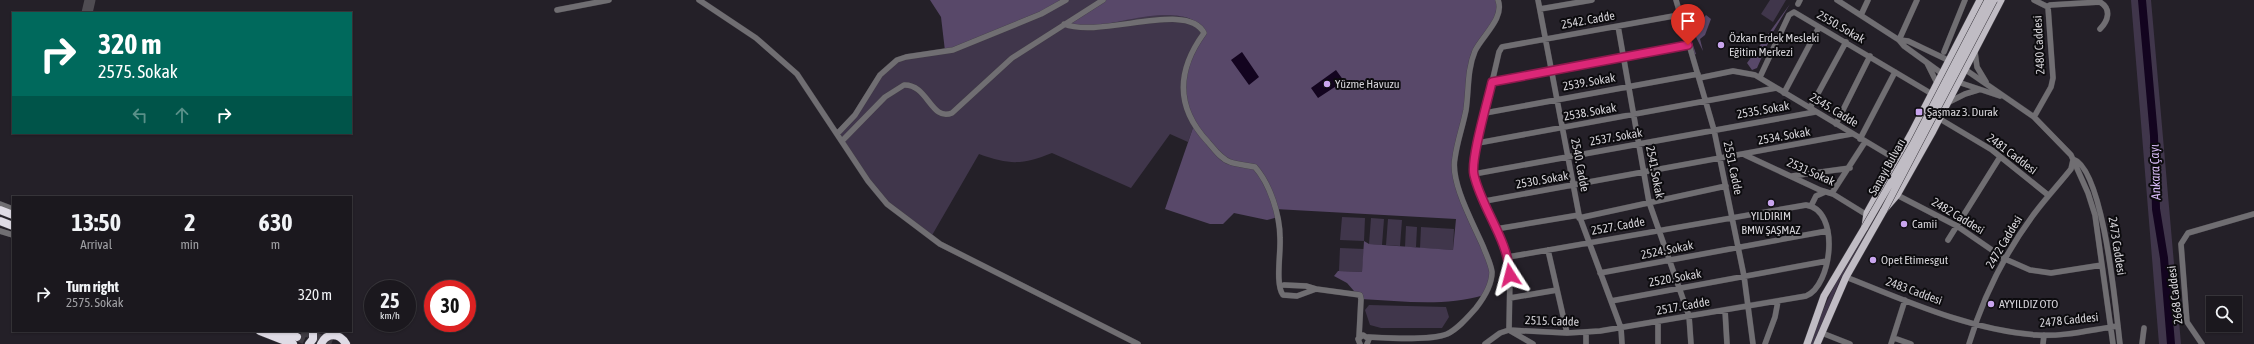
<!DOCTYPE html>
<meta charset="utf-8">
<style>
body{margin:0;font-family:"Asap Condensed",sans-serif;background:#242127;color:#f1f3f6;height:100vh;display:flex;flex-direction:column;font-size:15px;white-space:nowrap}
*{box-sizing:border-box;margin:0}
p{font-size:13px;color:#a0a0a4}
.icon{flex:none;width:22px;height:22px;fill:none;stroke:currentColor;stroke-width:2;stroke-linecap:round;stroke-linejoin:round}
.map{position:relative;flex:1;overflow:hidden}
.side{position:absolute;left:12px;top:196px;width:340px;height:136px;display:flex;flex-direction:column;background:#1b181e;border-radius:0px;box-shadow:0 1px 3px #0004,0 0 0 1px #39373c}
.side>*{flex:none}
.hud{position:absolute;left:12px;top:12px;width:340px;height:122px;border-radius:0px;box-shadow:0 1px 3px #0004,0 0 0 1px #39373c;background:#00695c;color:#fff;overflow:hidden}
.controls{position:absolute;left:2206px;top:296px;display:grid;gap:8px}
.controls a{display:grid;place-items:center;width:36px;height:36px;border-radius:0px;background:#1b181e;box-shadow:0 1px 3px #0004,0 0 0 1px #39373c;font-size:20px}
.speed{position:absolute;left:364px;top:280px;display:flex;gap:8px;font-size:20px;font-weight:700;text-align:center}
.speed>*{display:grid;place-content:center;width:52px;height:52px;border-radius:50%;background:#1b181e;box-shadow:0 1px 3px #0004,0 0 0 1px #39373c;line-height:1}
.speed small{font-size:10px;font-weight:400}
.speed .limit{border:6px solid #d22;background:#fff;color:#111}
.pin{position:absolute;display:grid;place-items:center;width:34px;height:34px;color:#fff;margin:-41px -17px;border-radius:50% 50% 50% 0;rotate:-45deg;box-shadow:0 0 4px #0007}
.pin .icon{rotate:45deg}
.me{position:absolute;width:44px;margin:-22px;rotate:351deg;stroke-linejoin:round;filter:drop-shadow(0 0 3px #0008)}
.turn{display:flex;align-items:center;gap:14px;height:84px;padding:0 20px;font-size:18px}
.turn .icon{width:52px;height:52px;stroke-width:2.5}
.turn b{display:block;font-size:28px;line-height:34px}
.lanes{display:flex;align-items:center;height:38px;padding:0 20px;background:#0003;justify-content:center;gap:20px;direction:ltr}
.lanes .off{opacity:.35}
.eta{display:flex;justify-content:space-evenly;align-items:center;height:68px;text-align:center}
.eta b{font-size:24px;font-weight:700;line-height:28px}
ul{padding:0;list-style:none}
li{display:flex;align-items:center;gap:12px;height:60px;padding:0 20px}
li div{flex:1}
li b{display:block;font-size:15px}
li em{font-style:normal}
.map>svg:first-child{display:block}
</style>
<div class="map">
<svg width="2254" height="344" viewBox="0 0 2254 344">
<rect width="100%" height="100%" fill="#242028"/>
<path fill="#40364b" d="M1066 0H1096L1098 3 1094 26C1123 19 1191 0 1204 33L1194 125 1188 142 1170 134 1131 188 1052 153C1022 165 1010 165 979 154L931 237 887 204 837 134 855 115 880 75 897 60 953 50Z
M1770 0H1786L1773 22 1761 14Z
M2131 0H2151L2181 344H2159Z
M1908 163 1840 280 1814 344H1809C1833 283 1867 214 1908 163Z
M1342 217 1365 218 1364 241 1340 240Z
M1371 218 1384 219 1382 245 1369 244Z
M1388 219 1402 220 1400 246 1386 245Z
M1406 226 1417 227 1416 247H1405Z
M1421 227 1454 229 1453 250 1420 248Z
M1340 248 1364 249 1362 272 1339 271Z
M1369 305 1446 307 1449 317 1442 328H1381L1370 325 1365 310Z"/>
<path fill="#584869" d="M930 0H1066L1041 14 945 51 941 17Z
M1096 0H1498V13L1475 52 1454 170 1492 273 1484 295C1444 307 1402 301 1361 299L1347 283 1334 276 1338 271 1362 272 1364 241 1369 244 1453 250 1456 219 1275 209 1278 217 1267 220 1234 213 1223 224H1210L1165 209 1194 125 1189 114 1184 76 1204 33C1191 0 1125 22 1095 26 1086 28 1074 25 1064 24L1098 2Z
M1689 4 1700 10 1689 24 1688 28 1686 27 1681 10 1686 5Z
M1790 4 1773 32 1757 68 1752 70 1747 63Z
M1706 15 1711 19 1705 35 1700 39 1703 51 1696 37 1691 39 1696 54 1694 55 1688 37Z"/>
<path fill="#13041f" d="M1242 52 1259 77 1249 85 1231 60Z
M1336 70 1344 81 1318 98 1311 88Z"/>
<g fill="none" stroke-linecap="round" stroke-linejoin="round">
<path stroke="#13041f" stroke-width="8" d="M2142 0 2154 136 2156 209 2164 258 2171 344"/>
<path stroke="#4f4c52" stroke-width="11" d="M87 13 90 0"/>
<path stroke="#3f3b42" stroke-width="8" stroke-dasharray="8 4" stroke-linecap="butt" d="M302 331 335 344
M297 337 313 344"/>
<defs>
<path id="minor" d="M699 0 756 38 797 74 868 181 887 204 940 244 1138 344
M1538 0 1579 215 1621 328 1622 344
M1676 0 1714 130 1744 276 1753 344
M1837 0 1899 40 1904 46 1944 75
M2034 0 2048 7 2053 78 2051 87 2034 117
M1798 4 1800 0
M2048 7 2050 5 2100 2C2112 9 2108 21 2100 29
M1540 9 1592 0
M557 10 609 0
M1861 15 1868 0
M1064 24C1101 39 1188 0 1204 33 1177 70 1175 107 1208 142 1214 149 1221 159 1230 162 1238 165 1247 165 1255 167 1270 184 1280 215 1280 238 1281 253 1275 284 1283 295L1297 296 1316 289
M1618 26 1649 202 1689 316 1691 344
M1899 40 1908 41 1952 62
M1899 40 1917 0
M1944 52 1965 0
M1975 52 1977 67 1986 82
M1927 63 1937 83
M1963 68 2034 117 2071 155 2088 193 2095 215 2113 344
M1760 77 1789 15 1794 12 1932 94
M1699 78 1733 71 1755 75 1897 160
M1955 81 2000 96
M1492 82 1688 45
M1784 93 1819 27
M1949 102 1965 94 1978 90
M1810 108 1846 42
M1485 113 1698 74
M1940 119 1992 150 2048 195
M1836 124 1870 56
M837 134 855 115 880 75 897 60 906 57 953 50 1041 14 1066 0
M1860 139 1895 72
M842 141 885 97 904 85C928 84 931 122 952 113L1012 58 1103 0
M1478 143 1776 88
M1745 155 1820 190 1833 194 1867 215
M2073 159C2104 169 2116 312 2120 344
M1474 174 1815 112
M1792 176 1850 168
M1832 193 1865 142
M1897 195 1957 226 2005 259 2030 270 2051 273 2102 265
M1485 201 1851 134
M0 204 13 209
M1811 206 1816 196 1825 192
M1579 218 1726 186
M1496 229 1579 215
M0 231 13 235
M1948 240 2000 157
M1548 250 1567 333
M1600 273 1827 231
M1846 277C1906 301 1970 330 2036 335 2063 337 2090 330 2118 326
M1284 285 1306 286 1316 289 1360 295 1361 299 1359 337
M1510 298 1557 290
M1611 301 1827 261
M1725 310 1727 344
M1658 322V344
M1822 333 1850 344
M1368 337C1387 338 1430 341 1447 334 1458 329 1468 317 1476 308 1483 299 1492 285 1492 272 1491 264 1486 254 1483 246 1473 223 1450 182 1455 158 1457 142 1463 126 1466 110 1469 90 1467 70 1475 51 1482 36 1505 18 1498 0
M1894 338 1911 344
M1360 344 1358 339 1363 335 1369 339 1367 344
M1485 344 1500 333 1509 330 1567 333 1600 331 1806 296C1832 286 1841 210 1806 205L1508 257
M1533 344 1509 330 1510 275 1508 257 1473 172 1478 143 1499 52 1502 47 1679 15
M1586 344V333
M1765 344 1775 317 1778 301
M1891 344 1905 300
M1969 344C1983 297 2005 253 2034 214 2046 198 2059 184 2071 169L2073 160
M2043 344 2044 335
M2142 344 2144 328
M2202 344 2187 322 2181 244 2188 233 2254 214"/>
<path id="major" d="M1807 344 1824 296 1865 227 1867 213 1911 134 1980 0
M1817 344 1846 277 1884 210 1897 195 1933 131 2001 0"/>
<path id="highway" d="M0 210 13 215
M0 221 13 226
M260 331 293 344
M280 331 297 337
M309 344 313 339V331
M321 344C327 332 340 333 346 344"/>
</defs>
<use href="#minor" stroke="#403d44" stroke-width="6"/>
<use href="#major" stroke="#403d44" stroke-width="8"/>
<use href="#highway" stroke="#403d44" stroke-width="9"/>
<use href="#minor" stroke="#706e72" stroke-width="5.5"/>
<use href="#major" stroke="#c0bcc4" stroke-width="7"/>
<use href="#highway" stroke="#dfdbe5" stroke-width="8"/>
<defs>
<path id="major-bridge" d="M1884 210 1994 0
M1865 227 1913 144 1988 0"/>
</defs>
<use href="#major-bridge" stroke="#403d44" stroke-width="8" stroke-linecap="butt"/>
<use href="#major-bridge" stroke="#c0bcc4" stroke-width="7"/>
</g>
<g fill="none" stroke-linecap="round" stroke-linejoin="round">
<defs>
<path id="route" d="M1510 275C1508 239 1482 209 1474 175 1470 160 1488 100 1492 82L1688 45"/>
</defs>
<use href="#route" stroke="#8e194d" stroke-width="10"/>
<use href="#route" stroke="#db2777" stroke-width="7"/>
</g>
<g fill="#c9a5ee" stroke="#0c0b0e" stroke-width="1.5">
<circle cx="1721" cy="45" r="4"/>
<circle cx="1327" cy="84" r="4"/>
<rect x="1915" y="108" width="8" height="8" rx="2"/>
<circle cx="1771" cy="203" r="4"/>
<circle cx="1904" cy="224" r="4"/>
<circle cx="1873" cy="260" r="4"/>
<circle cx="1991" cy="304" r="4"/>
</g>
<g text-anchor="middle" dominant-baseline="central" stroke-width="4" stroke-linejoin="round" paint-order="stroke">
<g font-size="12" fill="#d5d3d8" stroke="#0c0b0e">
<text transform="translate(1588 20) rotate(-10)">2542. Cadde</text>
<text transform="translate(1841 27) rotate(30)">2550. Sokak</text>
<text transform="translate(2039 45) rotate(-93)">2480 Caddesi</text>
<text transform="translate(1589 82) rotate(-10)">2539. Sokak</text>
<text transform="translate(1763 110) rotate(-10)">2535. Sokak</text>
<text transform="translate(1834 110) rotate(31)">2545. Cadde</text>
<text transform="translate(1590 112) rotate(-10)">2538. Sokak</text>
<text transform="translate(1784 136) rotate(-10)">2534. Sokak</text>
<text transform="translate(1616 137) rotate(-10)">2537. Sokak</text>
<text transform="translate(2012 154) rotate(37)">2481 Caddesi</text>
<text transform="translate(1580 165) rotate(79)">2540. Cadde</text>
<text transform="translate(1887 167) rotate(-61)">Sanayi Bulvarı</text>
<text transform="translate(1733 168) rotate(78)">2551. Cadde</text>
<text transform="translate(1655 172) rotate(79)">2541. Sokak</text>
<text transform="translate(1811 172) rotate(24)">2531 Sokak</text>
<text transform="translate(1542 180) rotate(-10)">2530. Sokak</text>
<text transform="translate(1958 216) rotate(31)">2482 Caddesi</text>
<text transform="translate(1618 226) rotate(-10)">2527. Cadde</text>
<text transform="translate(2004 242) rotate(-59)">2472 Caddesi</text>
<text transform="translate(2117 246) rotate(81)">2473 Caddesi</text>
<text transform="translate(1667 250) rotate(-11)">2524. Sokak</text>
<text transform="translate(1675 278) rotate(-10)">2520. Sokak</text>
<text transform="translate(1914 291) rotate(20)">2483 Caddesi</text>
<text transform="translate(2175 295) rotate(-97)">2668 Caddesi</text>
<text transform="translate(1683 306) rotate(-10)">2517. Cadde</text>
<text transform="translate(2069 320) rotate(-6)">2478 Caddesi</text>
<text transform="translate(1552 321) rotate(2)">2515. Cadde</text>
</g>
<g font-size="12" fill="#d5d3d8" stroke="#0c0b0e" text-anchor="start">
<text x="1729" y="38">Özkan Erdek Mesleki<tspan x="1729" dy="14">Eğitim Merkezi</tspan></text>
<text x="1335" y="84">Yüzme Havuzu</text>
<text x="1927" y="112">Şaşmaz 3. Durak</text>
<text x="1771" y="216" text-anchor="middle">YILDIRIM<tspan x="1771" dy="14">BMW ŞAŞMAZ</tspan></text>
<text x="1912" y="224">Camii</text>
<text x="1881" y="260">Opet Etimesgut</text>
<text x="1999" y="304">AYYILDIZ OTO</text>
</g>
<g font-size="13" font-style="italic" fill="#d7baf6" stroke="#0c0b0e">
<text transform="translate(2155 172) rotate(-92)">Ankara Çayı</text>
</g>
</g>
</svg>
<div class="controls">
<a><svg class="icon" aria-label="search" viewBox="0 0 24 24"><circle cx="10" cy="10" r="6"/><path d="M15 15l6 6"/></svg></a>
</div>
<div class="speed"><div>25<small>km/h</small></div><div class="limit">30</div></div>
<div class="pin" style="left:1688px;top:45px;background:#d93025"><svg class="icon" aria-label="arrive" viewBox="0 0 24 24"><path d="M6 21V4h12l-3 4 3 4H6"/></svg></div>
<svg class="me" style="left:1510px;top:275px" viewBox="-20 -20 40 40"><path d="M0-17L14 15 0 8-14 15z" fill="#db2777" stroke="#fff" stroke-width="4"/></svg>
<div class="hud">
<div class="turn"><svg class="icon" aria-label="right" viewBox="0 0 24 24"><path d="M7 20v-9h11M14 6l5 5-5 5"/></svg><div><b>320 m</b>2575. Sokak</div></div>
<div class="lanes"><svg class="icon off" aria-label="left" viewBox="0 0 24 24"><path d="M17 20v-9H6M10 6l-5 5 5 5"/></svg><svg class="icon off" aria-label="ahead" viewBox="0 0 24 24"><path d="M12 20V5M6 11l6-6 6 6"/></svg><svg class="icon" aria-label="right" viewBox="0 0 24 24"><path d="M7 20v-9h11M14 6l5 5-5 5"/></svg></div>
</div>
<section class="side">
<div class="eta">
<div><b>13:50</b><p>Arrival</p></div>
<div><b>2</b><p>min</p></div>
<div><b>630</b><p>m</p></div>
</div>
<ul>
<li><svg class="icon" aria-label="right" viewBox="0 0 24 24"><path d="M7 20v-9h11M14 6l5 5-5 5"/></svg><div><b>Turn right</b><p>2575. Sokak</p></div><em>320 m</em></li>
</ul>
</section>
</div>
